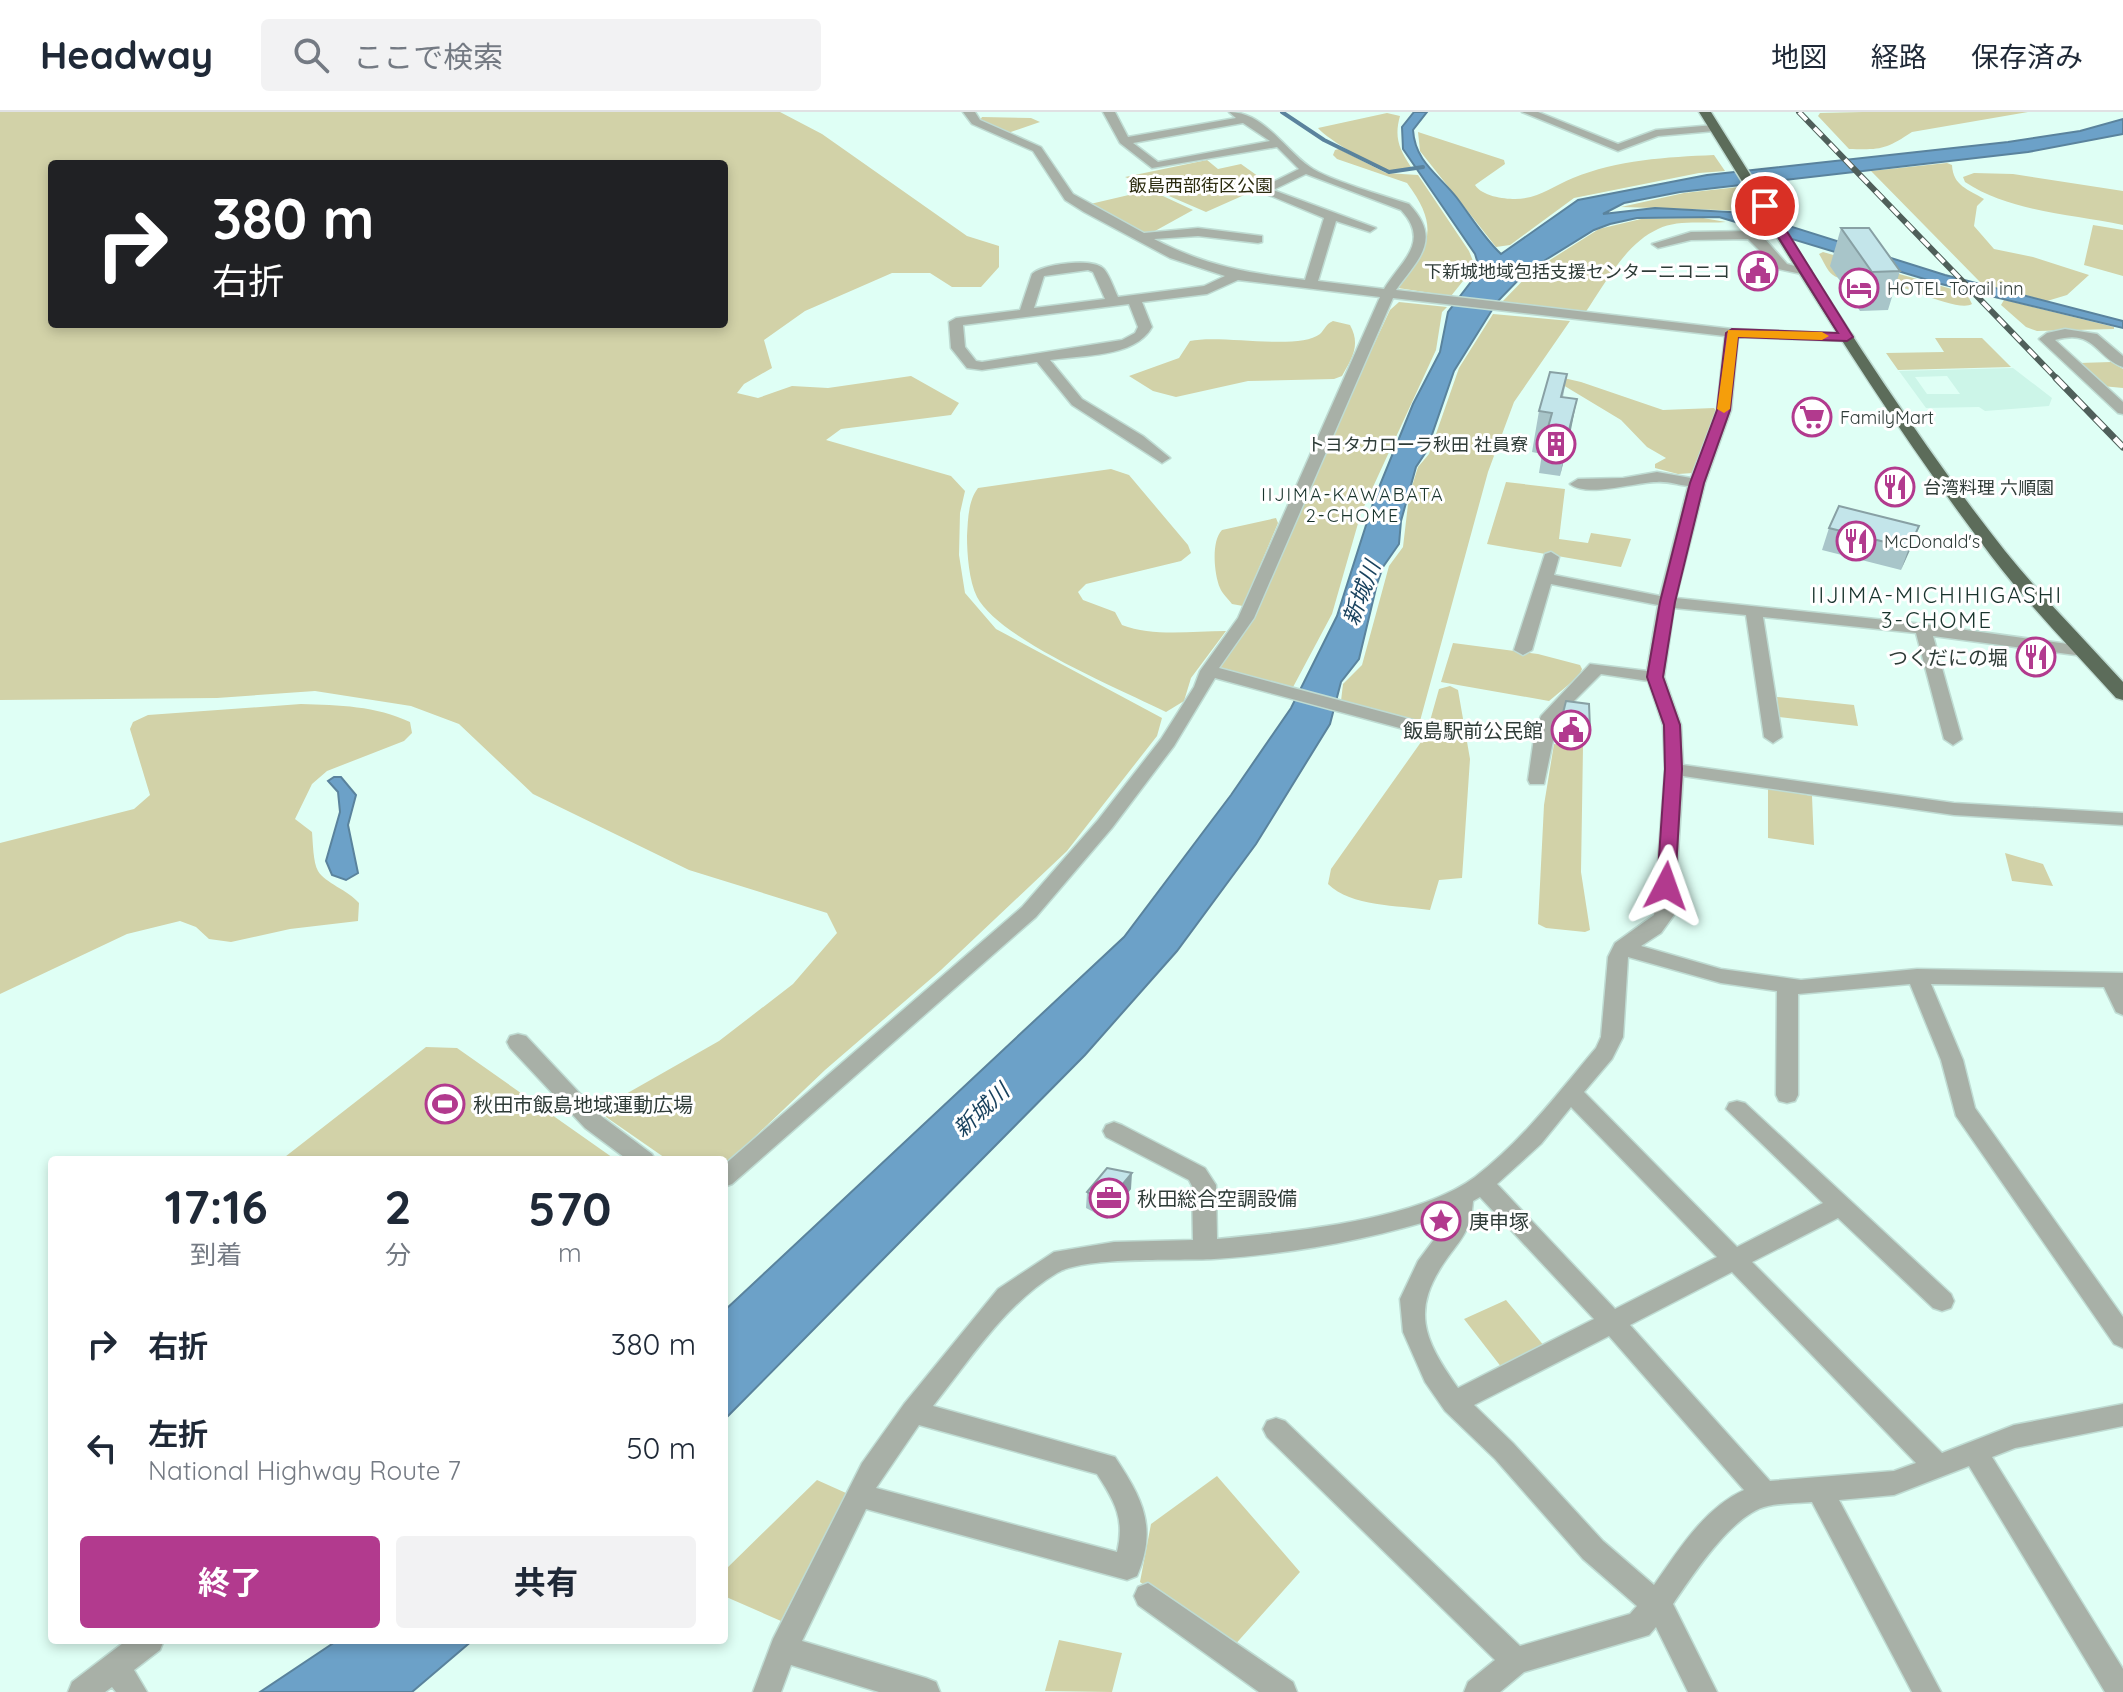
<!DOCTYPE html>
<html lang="ja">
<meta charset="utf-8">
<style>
body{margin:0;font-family:Quicksand,"Noto Sans JP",sans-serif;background:#f2f2f3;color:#1f2937;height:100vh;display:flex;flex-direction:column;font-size:30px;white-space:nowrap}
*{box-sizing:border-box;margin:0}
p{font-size:26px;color:#747a83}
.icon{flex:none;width:44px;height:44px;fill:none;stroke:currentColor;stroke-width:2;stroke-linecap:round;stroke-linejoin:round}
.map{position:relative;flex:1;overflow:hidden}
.panel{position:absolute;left:48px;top:1044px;width:680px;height:488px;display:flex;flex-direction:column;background:#fff;border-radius:8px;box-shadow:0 4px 12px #0003}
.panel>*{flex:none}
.banner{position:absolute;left:48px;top:48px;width:680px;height:168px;border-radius:8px;box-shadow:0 4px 12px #0003;background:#202124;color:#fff;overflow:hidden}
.pin{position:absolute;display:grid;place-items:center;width:68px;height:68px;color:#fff;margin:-34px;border:4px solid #fff;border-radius:50%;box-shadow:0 2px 8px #0007}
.me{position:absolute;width:88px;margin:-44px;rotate:4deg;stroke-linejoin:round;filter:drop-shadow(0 0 6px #0008)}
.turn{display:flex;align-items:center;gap:28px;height:168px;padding:0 32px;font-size:36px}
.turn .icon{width:104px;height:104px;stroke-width:2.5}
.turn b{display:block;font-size:56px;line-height:68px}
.eta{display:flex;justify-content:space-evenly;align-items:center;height:136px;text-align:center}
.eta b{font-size:48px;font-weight:700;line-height:56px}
.primary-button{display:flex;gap:16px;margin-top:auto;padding:16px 32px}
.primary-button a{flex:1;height:92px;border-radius:8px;background:#b23a8e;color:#fff;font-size:32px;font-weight:700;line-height:92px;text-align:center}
.primary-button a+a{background:#f2f2f3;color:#1f2937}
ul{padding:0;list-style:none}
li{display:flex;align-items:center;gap:24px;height:104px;padding:0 32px}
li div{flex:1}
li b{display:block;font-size:30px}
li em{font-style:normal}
header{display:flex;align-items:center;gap:48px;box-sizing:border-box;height:112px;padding:0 40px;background:#fff;border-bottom:2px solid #e0e1e3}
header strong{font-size:38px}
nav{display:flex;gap:44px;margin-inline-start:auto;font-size:28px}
.search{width:560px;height:72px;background:#f2f2f3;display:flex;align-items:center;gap:20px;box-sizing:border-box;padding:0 28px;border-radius:8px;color:#747a83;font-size:30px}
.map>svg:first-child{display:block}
</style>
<header>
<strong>Headway</strong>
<div class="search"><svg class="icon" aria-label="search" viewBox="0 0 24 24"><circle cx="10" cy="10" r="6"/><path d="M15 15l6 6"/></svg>ここで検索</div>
<nav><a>地図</a><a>経路</a><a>保存済み</a></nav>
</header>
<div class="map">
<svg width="2123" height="1580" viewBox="0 0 2123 1580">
<rect width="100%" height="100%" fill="#dffff5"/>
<path fill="#ccf5e8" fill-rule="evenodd" d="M2013 256 2052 286 2049 294 1985 299 1979 295 1926 296 1899 259ZM1947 264 1960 282H1927L1915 265Z"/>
<path fill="#d2d2a8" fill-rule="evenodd" d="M0 0H780L822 22 967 124 999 134V155L981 175H952L930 161H892L805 199 764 228 772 256 744 272 737 281 758 286 792 274 828 276 911 264 959 291 951 303 841 317 826 328 951 364 965 379 960 401 959 443 965 481 996 517 1162 606 1157 624 1067 739 941 858 825 958 724 1054V1048H668L606 1005 603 995 719 929 793 872 837 821 827 801 689 758 533 682 459 612 411 594 315 579 217 586 0 588ZM52 52H724V212H52Z
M1863 0H2028L1912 20C1886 37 1882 38 1849 37L1818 4 1820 1Z
M1387 1 1400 4C1394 25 1399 37 1411 55 1405 58 1399 60 1392 59 1376 56 1328 28 1318 16Z
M982 5 1031 6 1040 10 1008 21 979 10Z
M1418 20 1504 48 1505 52 1475 73C1482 84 1503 87 1515 87 1538 87 1553 74 1573 66 1617 48 1667 45 1714 43L1725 59 1699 61 1574 86 1510 133 1496 135 1420 39Z
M1339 37 1386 61 1418 63 1469 139 1475 154 1451 184 1398 176C1429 136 1441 116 1407 71L1337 47 1333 43 1335 38Z
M1207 48 1218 57 1241 52 1269 72 1206 100 1125 65Z
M1947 51 1952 53C1953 74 1968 77 1984 87L1977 94 1974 114 1994 137 2033 145 2089 163 2067 183 2047 189 1981 171 1871 59Z
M1974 61 2013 62 2123 79V113C2072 102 2010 100 1965 70L1963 65Z
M1739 75 1752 99 1621 95 1684 81Z
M1150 78 1193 98 1155 119 1144 121 1086 93Z
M1703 106 1726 110C1705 112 1678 107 1658 117 1625 132 1605 172 1585 201L1501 191 1531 160 1599 117 1641 107Z
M2093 113 2123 118V164L2084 153Z
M1823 140 1955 178 1968 184 1972 192C1958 201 1900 171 1876 168 1864 167 1843 171 1833 163 1827 159 1823 148 1819 142Z
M2009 189 2114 215V217L2037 219 2026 215 2001 193 2004 188Z
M1399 190 1447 195 1442 200 1436 238 1361 401 1332 502 1292 577 1217 557 1255 506 1343 299 1390 198Z
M1493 202 1570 209 1514 290 1488 360 1420 609 1341 589 1343 572 1362 553 1389 454 1403 435 1409 384 1418 355 1429 342 1459 256Z
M1333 209 1350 213C1361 233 1352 246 1342 264L1334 267 1248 269 1176 285 1153 279 1129 264 1179 246 1190 229C1221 222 1298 239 1320 222 1325 217 1326 212 1333 209Z
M1935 226H1982L2011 255 1898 258 1886 241 1944 240Z
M2111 250 2123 257V276L2102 274 2079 251Z
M1555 264 1581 270 1663 298 1714 296 1718 301 1693 361 1678 362 1655 356V352L1666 346 1647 335 1621 308 1553 267Z
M1111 357 1129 363 1188 433 1191 441 1181 449 1086 472 1078 480 1083 488 1115 500 1122 513C1153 525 1192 519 1226 519L1191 566 1184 589 1166 600C1120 577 1000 528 977 485 969 469 967 442 967 424 968 408 968 389 978 376Z
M1506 370 1565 377 1559 427 1588 431 1591 421 1631 427 1621 455 1487 432Z
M1276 406 1278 411 1243 494 1232 492C1228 487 1222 481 1220 476 1214 462 1211 429 1222 418Z
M1453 531 1538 542 1580 553 1582 557 1579 564 1549 589 1441 570Z
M1450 574 1458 578 1470 647 1462 766 1439 768 1430 798C1398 793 1351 795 1328 772L1331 757 1426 623 1439 577Z
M1777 585 1854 593 1858 614 1779 605Z
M301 592C339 593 376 594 410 610L412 621 404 629 327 659 312 672 295 707 312 720C313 731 313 750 318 759 325 771 348 778 359 791L358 809 290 817 231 830 209 827 196 815 180 809 127 822 0 882V731L134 697 150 683 130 617 133 610 148 603Z
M1554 632 1583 635 1581 760 1590 818 1585 820 1546 816 1538 812 1544 693Z
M1768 676 1812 684 1814 733 1768 726Z
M2005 741 2043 752 2053 774 2012 769Z
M426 935 457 936 616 1048H281Z
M1506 1188 1545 1235 1502 1256 1464 1207Z
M1217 1364 1300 1460 1232 1536 1140 1470 1151 1412Z
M817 1368 846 1381 781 1509 724 1484V1459Z
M1059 1528 1122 1541 1112 1580 1045 1579Z"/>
<path fill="#6ca1c8" stroke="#5a839d" stroke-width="2" d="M1414 0H1427L1413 18C1415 50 1439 63 1457 86 1472 106 1483 125 1501 142L1578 88 1707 63 2008 30 2080 19 2123 7V22L2028 40 1680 80 1624 91 1603 102 1655 96 1748 101 1945 163 2123 209V216L1941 172 1719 105 1637 106 1610 112 1594 118 1526 160 1497 190 1454 259 1426 340 1416 355 1401 409 1399 432 1383 455 1377 472 1359 547 1341 570 1330 612 1256 732 1177 839 1085 943 724 1308V1199L1124 825 1231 683 1291 596 1337 504 1375 385 1413 292 1440 240 1448 200 1480 158 1475 142 1403 37 1402 15Z
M334 665H341L356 683 348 713 358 761 346 768 332 763 326 749 340 700 338 680 328 669Z
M338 1528H473L412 1580H260Z"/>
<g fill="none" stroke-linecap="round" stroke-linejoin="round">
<path stroke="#5a839d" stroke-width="4" d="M1282 0 1324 28 1389 60 1423 55"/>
<defs>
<path id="minor" d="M963 0H975L980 8 1041 35 1073 82 1144 121 1198 116 1262 124V130L1258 131 1198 124 1154 127C1206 154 1247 161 1305 168L1324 106 1257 78 1299 57 1277 35 1152 56 1120 31 1103 0H1115L1128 25 1236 6 1229 0C1264 0 1284 37 1310 55 1328 68 1385 84 1409 92 1443 128 1418 147 1396 178L1732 217 1852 222 1854 225 1847 229 1738 225 1731 298 1705 371 1676 486 1923 512 2089 535 2092 539 2083 544 1933 524 1962 627 1953 633 1944 627 1916 521 1763 505 1782 625 1773 631 1764 625 1746 503 1674 496 1664 565 1681 613 1683 653 1954 691 2123 701V713L1954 703 1683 664 1674 803 1661 821 1641 834 1721 857 1801 868 1917 857 2123 861V903L2116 900 2104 875 1931 872 1963 948 1975 996 2123 1205V1236L2114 1232 1956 1004 1941 948 1910 872 1798 882V983L1795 989 1787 991 1779 989 1776 983 1777 879 1721 871 1628 845 1623 925 1612 947 1584 980 1737 1135 1823 1091 1726 997 1729 991 1737 989 1745 991 1951 1182 1954 1189 1951 1196 1942 1199 1933 1196 1838 1106 1752 1150 1942 1341 2014 1313 2123 1292V1314L2015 1336 1992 1345 2123 1557V1580H2105L1969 1354 1894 1383 1839 1388 1941 1580H1912L1812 1390C1798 1391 1782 1391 1768 1394 1733 1401 1692 1464 1673 1492L1717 1580H1688L1656 1515 1649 1523 1639 1526 1524 1560 1500 1580H1464L1468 1570 1495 1548 1267 1325 1263 1317 1267 1309 1276 1306 1285 1309 1520 1534 1630 1502 1637 1494 1583 1447 1495 1347 1445 1299 1425 1270 1403 1220 1400 1187 1418 1149 1447 1110 1448 1103C1372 1127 1294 1142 1214 1147 1179 1149 1085 1144 1057 1161 1005 1192 970 1248 933 1294L1115 1345C1142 1386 1158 1415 1137 1464L1127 1468 866 1397 802 1529 926 1566 936 1570 940 1580H879L791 1553 781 1580H753L773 1527 862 1351 904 1292 998 1177 1054 1140 1114 1130 1193 1128 1192 1074 1189 1068 1106 1025 1103 1019 1106 1013 1114 1010 1122 1013 1205 1056 1216 1073 1217 1127C1289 1120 1416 1109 1475 1065 1522 1029 1558 981 1596 936L1601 925 1608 845 1615 831 1654 803 1665 657 1663 613 1648 569 1601 562 1558 605 1544 672H1530L1528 668 1535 619 1541 604 1590 552 1647 559 1658 493 1551 472 1532 538 1523 543 1514 538 1545 442 1551 440 1559 445 1554 463 1660 484 1688 374C1678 373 1667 369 1657 370 1635 370 1588 386 1570 372L1578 367 1623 366 1657 360 1691 366 1717 298 1725 224 1393 186 1254 506 1219 556 1428 612 1431 616 1428 620 1422 622 1215 566 1174 634 1112 716 1036 805 732 1072 724 1075V1053L1022 795 1098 708 1161 627 1194 575 1200 559 1238 506 1380 185 1238 168 1207 182 1142 190 1152 215C1135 246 1081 243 1050 248L1082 287 1143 324 1170 346 1162 351 1072 293 1037 250 982 258 967 256 951 236 949 210 956 206 1020 198 1032 162C1042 152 1093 145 1104 157 1110 164 1114 177 1118 185L1204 174 1225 164 1170 146 1084 100 1065 88 1033 39 972 12ZM1243 11 1270 29 1158 50 1133 31ZM1306 62 1401 98C1431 130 1401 149 1384 177L1318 169 1336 109 1370 120 1376 116 1273 78ZM1088 158 1093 160 1105 187 1034 196 1044 164ZM1129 192 1138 215 1135 221 1122 228 982 250 976 249 965 235 963 213ZM1571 995 1717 1145 1615 1197 1497 1072 1541 1032ZM1480 1085 1594 1207 1458 1276C1423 1226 1410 1198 1448 1145 1464 1124 1471 1116 1473 1089ZM1732 1160 1916 1351 1894 1359 1770 1369 1630 1213ZM1609 1224 1744 1378C1704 1396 1678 1439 1654 1473L1603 1429 1513 1331 1474 1293ZM919 1313 1097 1362C1115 1390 1125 1407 1117 1440L876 1376Z
M1522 0H1538L1618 32 1656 18 1714 13 1720 16 1714 19 1658 24 1618 39Z
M1751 119 1764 126 1787 152 1811 158V164L1778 157 1748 127 1691 128 1658 136 1652 132 1691 120Z
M2065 217 2097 222 2123 244V255C2095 245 2095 216 2055 228L2123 290V302L2118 301 2039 227 2047 221Z
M518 922 526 924 601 1004 652 1042 655 1048H628L585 1016 510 936 507 930 510 924Z
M1148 1471 1293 1570 1297 1580H1259L1138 1493 1134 1484 1138 1475Z
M127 1528H164L160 1538 134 1558 147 1580H116L112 1575 105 1580H68L72 1570Z"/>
<path id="trunk" d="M1699 0H1711C1805 149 1896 301 2005 439 2042 485 2084 527 2123 570V588L2116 586C2075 540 2030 495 1992 445 1884 303 1793 151 1699 0Z"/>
</defs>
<use href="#minor" stroke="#bfdcd3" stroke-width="3"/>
<use href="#trunk" stroke="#bfdcd3" stroke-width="3"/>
<use href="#minor" fill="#a8b0a7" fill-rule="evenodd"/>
<use href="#trunk" fill="#5c6c5a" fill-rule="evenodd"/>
<defs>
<path id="rail-far1" d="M1799 0 2058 268"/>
<path id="rail" d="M2056 266 2123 335"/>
</defs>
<use href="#rail-far1" stroke="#4f5f5a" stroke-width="6"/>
<use href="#rail" stroke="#4f5f5a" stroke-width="7"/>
<use href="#rail-far1" stroke="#fff" stroke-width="4" stroke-dasharray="11" stroke-linecap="butt"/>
<use href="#rail" stroke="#fff" stroke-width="5" stroke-dasharray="14" stroke-linecap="butt"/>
</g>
<path fill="#a8c5c9" d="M1841 116 1900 159 1888 198 1860 199 1830 154Z
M1567 262 1563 285 1577 287 1560 364 1539 361 1542 342 1532 340 1539 299Z
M1919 414 1901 458 1822 438 1829 416Z
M1566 589 1590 616 1586 632 1557 628Z
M1131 1077 1107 1107 1086 1096 1087 1080Z"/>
<path fill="#88a0a4" d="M1577 287 1569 328 1560 364 1568 322Z
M1919 414 1911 436 1901 458 1909 436Z
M1132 1061 1131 1077 1107 1107V1091Z"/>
<path fill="#c3e5ea" stroke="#88a0a4" stroke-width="2" d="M1841 116H1869L1900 159 1872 160Z
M1550 260 1567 262 1561 285 1577 287 1568 322 1547 319 1552 301 1539 299Z
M1839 394 1919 414 1909 436 1829 416Z
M1566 589 1589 592 1590 616 1560 613Z
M1107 1056 1132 1061 1107 1091 1087 1080Z"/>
<path fill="#b23a8e" stroke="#74265c" stroke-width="2" d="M1761 91 1771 94 1853 225 1847 229 1738 225 1730 298 1704 371 1675 490 1663 565 1680 613 1682 657 1675 774 1666 780 1657 774 1665 657 1664 613 1647 565 1660 490 1690 371 1717 298 1726 221 1732 217 1838 221 1759 94Z"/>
<path fill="#f59e0b" d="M1728 218 1822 220 1829 224 1822 228 1738 225 1730 297 1724 301 1717 297Z"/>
<defs>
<symbol id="civic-ring" viewBox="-11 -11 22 22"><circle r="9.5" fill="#fff" stroke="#b23a8e" stroke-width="1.5"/><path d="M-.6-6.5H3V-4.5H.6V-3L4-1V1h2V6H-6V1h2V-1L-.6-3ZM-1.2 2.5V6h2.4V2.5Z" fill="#b23a8e"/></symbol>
<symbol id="hotel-ring" viewBox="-11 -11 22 22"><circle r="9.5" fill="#fff" stroke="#b23a8e" stroke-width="1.5"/><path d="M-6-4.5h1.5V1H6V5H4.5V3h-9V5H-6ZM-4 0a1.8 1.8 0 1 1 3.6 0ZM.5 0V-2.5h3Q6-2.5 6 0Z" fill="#b23a8e"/></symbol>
<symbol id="supermarket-ring" viewBox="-11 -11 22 22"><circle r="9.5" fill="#fff" stroke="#b23a8e" stroke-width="1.5"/><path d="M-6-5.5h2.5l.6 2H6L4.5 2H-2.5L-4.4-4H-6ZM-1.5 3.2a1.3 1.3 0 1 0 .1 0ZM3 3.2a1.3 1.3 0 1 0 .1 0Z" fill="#b23a8e"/></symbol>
<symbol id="building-ring" viewBox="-11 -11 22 22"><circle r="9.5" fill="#fff" stroke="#b23a8e" stroke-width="1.5"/><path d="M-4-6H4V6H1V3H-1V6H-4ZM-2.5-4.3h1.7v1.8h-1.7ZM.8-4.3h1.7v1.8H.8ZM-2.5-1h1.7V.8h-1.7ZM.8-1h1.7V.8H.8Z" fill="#b23a8e"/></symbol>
<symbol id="restaurant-ring" viewBox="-11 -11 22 22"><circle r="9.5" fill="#fff" stroke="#b23a8e" stroke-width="1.5"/><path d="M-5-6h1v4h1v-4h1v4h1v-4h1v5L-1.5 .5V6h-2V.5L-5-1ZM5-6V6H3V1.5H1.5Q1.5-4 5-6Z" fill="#b23a8e"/></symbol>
<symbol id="stadium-ring" viewBox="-11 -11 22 22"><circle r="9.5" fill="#fff" stroke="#b23a8e" stroke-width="1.5"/><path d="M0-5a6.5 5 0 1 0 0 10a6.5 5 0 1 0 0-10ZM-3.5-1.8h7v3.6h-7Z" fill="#b23a8e"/></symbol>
<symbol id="office-ring" viewBox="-11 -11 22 22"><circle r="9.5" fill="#fff" stroke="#b23a8e" stroke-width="1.5"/><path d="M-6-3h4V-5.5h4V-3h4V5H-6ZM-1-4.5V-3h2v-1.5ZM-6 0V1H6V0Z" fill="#b23a8e"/></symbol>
<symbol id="sight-ring" viewBox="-11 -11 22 22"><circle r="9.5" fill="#fff" stroke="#b23a8e" stroke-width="1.5"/><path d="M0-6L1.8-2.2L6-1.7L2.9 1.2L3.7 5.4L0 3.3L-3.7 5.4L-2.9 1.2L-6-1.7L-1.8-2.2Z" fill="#b23a8e"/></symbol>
</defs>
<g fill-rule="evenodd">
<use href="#civic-ring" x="1736" y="137" width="44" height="44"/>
<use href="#hotel-ring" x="1837" y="154" width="44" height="44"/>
<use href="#supermarket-ring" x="1790" y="283" width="44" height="44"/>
<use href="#building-ring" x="1534" y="310" width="44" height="44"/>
<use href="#restaurant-ring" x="1873" y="353" width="44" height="44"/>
<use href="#restaurant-ring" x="1834" y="407" width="44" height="44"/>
<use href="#restaurant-ring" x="2014" y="523" width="44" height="44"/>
<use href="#civic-ring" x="1549" y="596" width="44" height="44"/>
<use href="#stadium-ring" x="423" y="970" width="44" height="44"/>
<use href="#office-ring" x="1087" y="1064" width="44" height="44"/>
<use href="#sight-ring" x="1419" y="1087" width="44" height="44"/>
</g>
<g text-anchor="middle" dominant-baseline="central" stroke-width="6" stroke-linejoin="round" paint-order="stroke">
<g font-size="18" fill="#2c2c10" stroke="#fff">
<text x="1201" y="73">飯島西部街区公園</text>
</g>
<g font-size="18" fill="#2f3c38" stroke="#fff" text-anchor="start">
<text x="1730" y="159" text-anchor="end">下新城地域包括支援センターニコニコ</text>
<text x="1887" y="176">HOTEL Torail inn</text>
<text x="1840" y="305">FamilyMart</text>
<text x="1528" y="332" text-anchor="end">トヨタカローラ秋田 社員寮</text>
<text x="1923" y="375">台湾料理 六順園</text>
<text x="1884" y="429">McDonald's</text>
</g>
<g font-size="18" letter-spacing="2" fill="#18332c" stroke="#fff">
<text x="1353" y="382">IIJIMA-KAWABATA<tspan x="1353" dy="21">2-CHOME</tspan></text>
</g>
<g font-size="20" fill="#2f3c38" stroke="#fff" text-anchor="start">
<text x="2008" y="545" text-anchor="end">つくだにの堀</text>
<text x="1543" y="618" text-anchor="end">飯島駅前公民館</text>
<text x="473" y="992">秋田市飯島地域運動広場</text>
<text x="1137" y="1086">秋田総合空調設備</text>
<text x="1469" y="1109">庚申塚</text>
</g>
<g font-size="22" font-style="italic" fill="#19425e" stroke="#fff">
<text transform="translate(1361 481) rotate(-69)">新城川</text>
<text transform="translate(981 998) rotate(-43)">新城川</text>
</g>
<g font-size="22" letter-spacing="2" fill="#18332c" stroke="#fff">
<text x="1937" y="483">IIJIMA-MICHIHIGASHI<tspan x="1937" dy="25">3-CHOME</tspan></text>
</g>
</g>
</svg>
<div class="pin" style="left:1765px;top:94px;background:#d93025"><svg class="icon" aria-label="arrive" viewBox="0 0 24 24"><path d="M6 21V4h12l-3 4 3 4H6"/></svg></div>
<svg class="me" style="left:1666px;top:774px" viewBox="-20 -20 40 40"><path d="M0-17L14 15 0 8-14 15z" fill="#b23a8e" stroke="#fff" stroke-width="4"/></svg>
<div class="banner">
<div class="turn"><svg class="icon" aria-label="right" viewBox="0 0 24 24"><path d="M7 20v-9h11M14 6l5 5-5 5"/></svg><div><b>380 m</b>右折</div></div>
</div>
<section class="panel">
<div class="eta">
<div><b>17:16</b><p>到着</p></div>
<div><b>2</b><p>分</p></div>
<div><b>570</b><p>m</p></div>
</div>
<ul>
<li><svg class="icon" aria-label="right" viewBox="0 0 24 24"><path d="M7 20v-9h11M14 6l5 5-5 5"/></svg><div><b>右折</b></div><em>380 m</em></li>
<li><svg class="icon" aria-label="left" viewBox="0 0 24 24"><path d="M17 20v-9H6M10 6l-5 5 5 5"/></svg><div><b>左折</b><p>National Highway Route 7</p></div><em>50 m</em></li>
</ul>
<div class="primary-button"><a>終了</a><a>共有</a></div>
</section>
</div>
